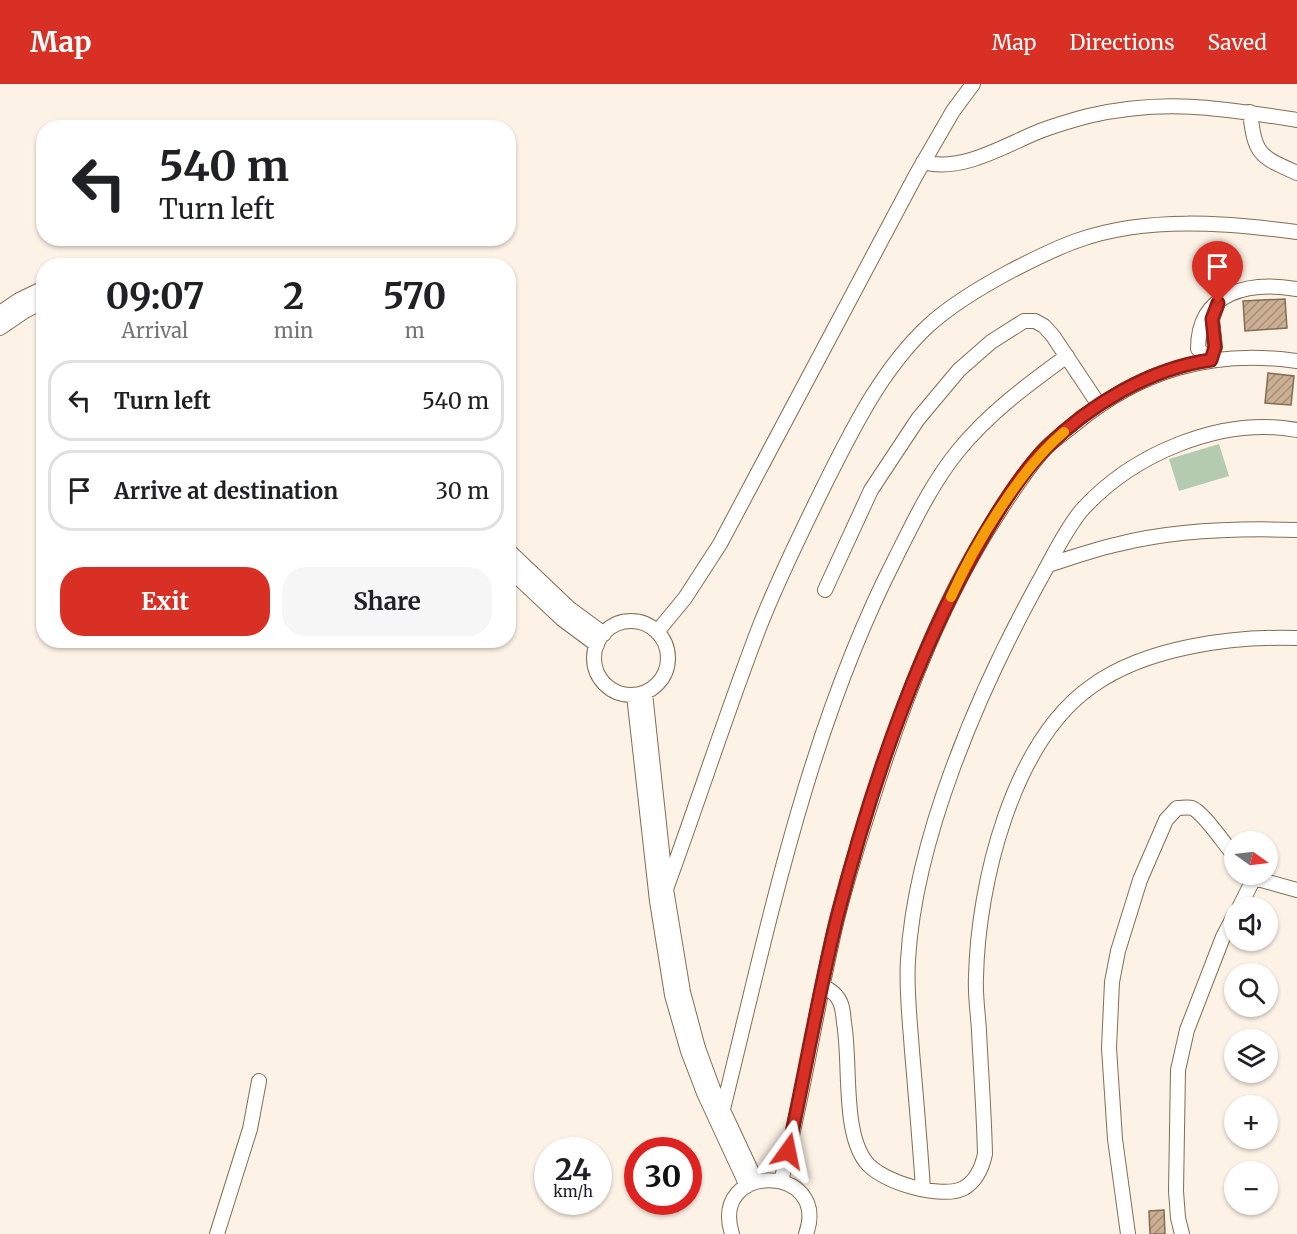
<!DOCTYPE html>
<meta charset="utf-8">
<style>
body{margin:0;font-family:Merriweather,serif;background:#f6f6f6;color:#202124;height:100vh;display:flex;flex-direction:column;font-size:22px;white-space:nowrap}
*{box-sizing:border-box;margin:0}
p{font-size:20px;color:#757577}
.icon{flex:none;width:33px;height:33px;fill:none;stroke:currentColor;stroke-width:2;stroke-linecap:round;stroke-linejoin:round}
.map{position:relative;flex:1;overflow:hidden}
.side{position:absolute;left:36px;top:174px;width:480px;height:390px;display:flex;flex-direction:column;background:#fff;border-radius:24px;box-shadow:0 2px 4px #0004}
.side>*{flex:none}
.hud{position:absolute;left:36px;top:36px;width:480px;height:126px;border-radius:24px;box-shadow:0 2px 4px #0004;background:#fff;color:#202124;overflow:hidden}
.needle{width:39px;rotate:104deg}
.tools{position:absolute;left:1224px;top:747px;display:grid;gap:12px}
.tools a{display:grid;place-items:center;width:54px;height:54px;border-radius:50%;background:#fff;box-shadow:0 2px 4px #0004;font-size:30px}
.speed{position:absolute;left:534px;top:1053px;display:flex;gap:12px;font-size:30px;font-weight:700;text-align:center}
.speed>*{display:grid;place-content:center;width:78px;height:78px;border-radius:50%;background:#fff;box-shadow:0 2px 4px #0004;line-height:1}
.speed small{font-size:15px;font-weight:400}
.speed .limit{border:9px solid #d22;background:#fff;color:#111}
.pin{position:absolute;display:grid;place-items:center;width:51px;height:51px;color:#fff;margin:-62px -26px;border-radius:50% 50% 50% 0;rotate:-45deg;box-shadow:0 0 6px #0007}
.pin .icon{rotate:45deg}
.me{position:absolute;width:66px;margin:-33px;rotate:12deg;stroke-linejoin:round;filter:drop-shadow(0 0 4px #0008)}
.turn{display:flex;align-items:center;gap:21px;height:126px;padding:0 24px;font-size:27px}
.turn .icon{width:78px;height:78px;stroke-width:2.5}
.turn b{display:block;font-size:42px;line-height:51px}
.eta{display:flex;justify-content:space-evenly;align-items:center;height:102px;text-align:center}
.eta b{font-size:36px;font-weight:700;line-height:42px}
.primary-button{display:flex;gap:12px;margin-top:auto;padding:12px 24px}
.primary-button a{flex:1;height:69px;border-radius:24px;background:#d93025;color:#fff;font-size:24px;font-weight:700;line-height:69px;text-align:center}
.primary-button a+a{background:#f6f6f6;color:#202124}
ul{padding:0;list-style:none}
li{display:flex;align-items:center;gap:18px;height:81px;margin:0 12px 9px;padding:0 12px;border:3px solid #e0e0e0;border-radius:24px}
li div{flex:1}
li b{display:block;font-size:22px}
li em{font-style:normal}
header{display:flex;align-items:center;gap:36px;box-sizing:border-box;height:84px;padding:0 30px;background:#d93025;color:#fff}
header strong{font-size:28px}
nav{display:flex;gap:33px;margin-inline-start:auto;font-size:21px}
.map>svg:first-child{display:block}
</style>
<header>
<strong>Map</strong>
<nav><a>Map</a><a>Directions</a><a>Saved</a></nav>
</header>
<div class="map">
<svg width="1297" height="1150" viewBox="0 0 1297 1150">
<defs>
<pattern id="building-hatch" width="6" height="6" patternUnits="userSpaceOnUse" patternTransform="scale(1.5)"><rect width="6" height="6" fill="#caaf93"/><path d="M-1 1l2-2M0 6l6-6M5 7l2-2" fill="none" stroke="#a58f78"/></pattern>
</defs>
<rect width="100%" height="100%" fill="#fdf2e6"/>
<path fill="#b5cbb0" d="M1219 360 1229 392 1179 407 1169 375Z"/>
<path fill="url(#building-hatch)" stroke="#846b51" stroke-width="1.5" d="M1285 215 1287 244 1245 247 1243 217Z
M1268 289 1294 292 1291 321 1265 319Z
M1164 1126 1165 1150H1150L1149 1127Z"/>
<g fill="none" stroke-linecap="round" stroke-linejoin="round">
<defs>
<path id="minor" d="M1250 28C1255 71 1259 72 1297 89
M923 78C962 89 1005 61 1040 47 1056 41 1073 36 1088 32 1164 14 1222 24 1297 36
M1218 219 1212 235 1215 263 1211 276 1198 265C1198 207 1250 197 1297 205
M0 229 19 216 44 204
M0 244 25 227 44 217
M508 466 570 525 604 550
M1048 481C1071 474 1095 465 1119 460 1175 446 1239 444 1297 446
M508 484 562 535 597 561
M825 506 871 406 918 335 959 286 991 258 1024 237H1035L1044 242 1053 252 1099 321
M594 574a37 37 0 1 1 74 0a37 37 0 1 1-74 0Z
M657 548 685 514 720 460 916 91 953 27 973 0
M645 609 666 805 683 908 698 964 713 1005 756 1097
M634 611 657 817 672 911 688 967 704 1009 747 1102
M1251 790 1254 794 1297 806
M666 805C698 718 726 630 759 544 778 495 802 447 825 400 853 344 882 285 928 242 952 220 981 203 1009 188 1032 176 1055 164 1079 156 1147 132 1227 139 1297 148
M1239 824 1254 794
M823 902C828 905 834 908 837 913 843 920 843 930 844 939 851 977 842 1048 866 1078 881 1098 942 1116 964 1104 976 1097 982 1084 985 1070 984 1029 981 988 979 947 978 929 975 911 976 893 978 800 1012 658 1092 602 1146 563 1232 552 1297 554
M723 1025C769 839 808 645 896 473 914 437 932 399 958 367 989 329 1027 301 1067 272
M781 1097C804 1011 816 922 837 835 848 792 861 750 875 707 906 610 944 511 1001 425 1014 405 1028 383 1045 365 1053 356 1064 349 1074 341 1140 286 1212 265 1297 277
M923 1105C920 1059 916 1013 912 967 910 937 906 906 908 876 915 754 979 607 1037 501 1051 477 1063 449 1081 427 1132 370 1221 332 1297 346
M217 1150 250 1045 259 997
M732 1150C709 1077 831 1080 806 1150
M1128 1150 1115 1055 1109 964 1112 898 1118 867 1140 796 1166 736 1177 724C1182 724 1188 723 1192 724 1203 728 1225 761 1234 771
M1182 1150 1178 1134 1176 1107 1178 986 1187 946 1223 853 1234 832"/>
</defs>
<use href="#minor" stroke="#856c51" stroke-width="16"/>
<use href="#minor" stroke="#fff" stroke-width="14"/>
</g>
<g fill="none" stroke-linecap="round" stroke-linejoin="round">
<defs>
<path id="route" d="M788 1067C805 990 818 911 837 834 868 713 909 588 969 478 988 443 1018 392 1046 364 1089 321 1151 284 1211 276L1215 263 1212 235 1218 219"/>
</defs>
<use href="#route" stroke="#8d1f18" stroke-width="15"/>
<use href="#route" stroke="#d93025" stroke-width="10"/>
<path stroke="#f59e0b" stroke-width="10" d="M951 513C974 461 1021 384 1064 348"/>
</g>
</svg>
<div class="tools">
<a><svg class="needle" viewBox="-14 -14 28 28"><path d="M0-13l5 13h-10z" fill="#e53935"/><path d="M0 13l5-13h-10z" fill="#757577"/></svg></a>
<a><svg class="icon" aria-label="sound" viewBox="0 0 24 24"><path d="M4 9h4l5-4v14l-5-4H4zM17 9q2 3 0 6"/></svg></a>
<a><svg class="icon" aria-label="search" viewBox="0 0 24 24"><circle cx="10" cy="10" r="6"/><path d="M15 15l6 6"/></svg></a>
<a><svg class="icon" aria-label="layers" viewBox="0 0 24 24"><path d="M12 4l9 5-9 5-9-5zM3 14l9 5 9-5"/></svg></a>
<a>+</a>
<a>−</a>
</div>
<div class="speed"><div>24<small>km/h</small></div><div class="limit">30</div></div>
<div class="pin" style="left:1218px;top:219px;background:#d93025"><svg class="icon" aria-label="arrive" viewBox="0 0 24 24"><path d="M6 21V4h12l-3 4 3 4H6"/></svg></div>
<svg class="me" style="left:788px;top:1067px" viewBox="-20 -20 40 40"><path d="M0-17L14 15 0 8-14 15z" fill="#d93025" stroke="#fff" stroke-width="4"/></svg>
<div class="hud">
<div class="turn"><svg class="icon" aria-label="left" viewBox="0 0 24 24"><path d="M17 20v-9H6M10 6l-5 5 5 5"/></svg><div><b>540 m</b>Turn left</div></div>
</div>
<section class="side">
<div class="eta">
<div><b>09:07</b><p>Arrival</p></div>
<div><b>2</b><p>min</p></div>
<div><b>570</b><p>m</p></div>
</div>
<ul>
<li><svg class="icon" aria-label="left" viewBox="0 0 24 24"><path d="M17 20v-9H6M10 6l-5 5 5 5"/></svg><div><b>Turn left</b></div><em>540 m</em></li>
<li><svg class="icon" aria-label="arrive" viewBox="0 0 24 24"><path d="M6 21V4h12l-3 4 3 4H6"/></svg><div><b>Arrive at destination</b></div><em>30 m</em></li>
</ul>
<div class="primary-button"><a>Exit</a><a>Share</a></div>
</section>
</div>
